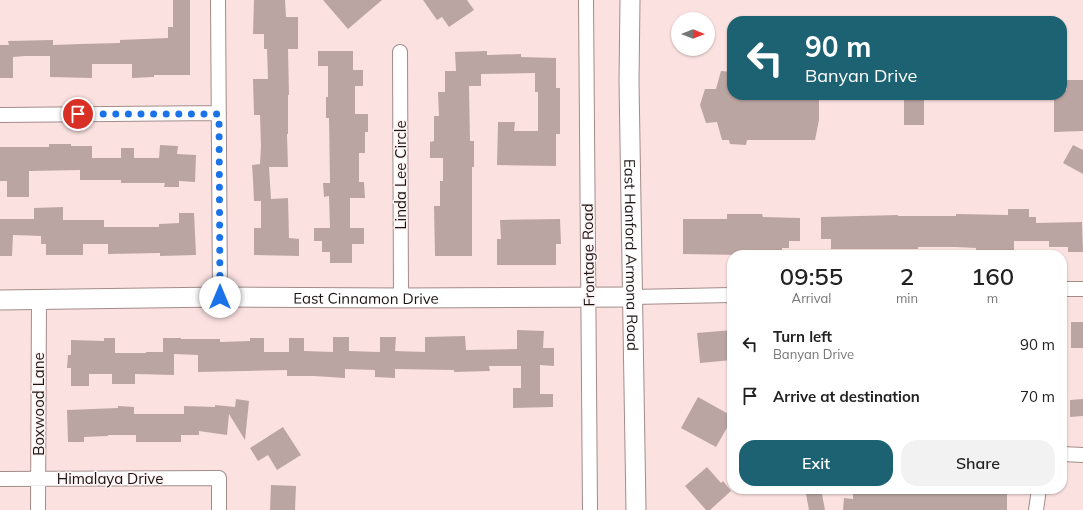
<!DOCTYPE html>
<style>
body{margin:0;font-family:Mulish,sans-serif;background:#f2f2f2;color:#222;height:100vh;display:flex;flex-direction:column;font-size:15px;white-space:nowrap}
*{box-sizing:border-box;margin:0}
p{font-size:13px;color:#767676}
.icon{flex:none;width:22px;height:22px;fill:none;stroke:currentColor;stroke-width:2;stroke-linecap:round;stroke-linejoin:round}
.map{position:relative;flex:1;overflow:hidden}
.panel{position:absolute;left:727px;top:250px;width:340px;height:244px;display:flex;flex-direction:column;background:#fff;border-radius:16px;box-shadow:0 1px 3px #0004}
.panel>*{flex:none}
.top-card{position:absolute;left:727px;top:16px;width:340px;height:84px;border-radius:16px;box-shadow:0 1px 3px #0004;background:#1c6273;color:#fff;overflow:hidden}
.needle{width:26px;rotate:90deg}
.controls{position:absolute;left:671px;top:12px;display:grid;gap:8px}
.controls a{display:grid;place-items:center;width:44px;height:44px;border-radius:50%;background:#fff;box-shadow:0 1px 3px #0004;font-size:20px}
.pin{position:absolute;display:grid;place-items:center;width:34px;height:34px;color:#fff;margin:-17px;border:2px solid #fff;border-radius:50%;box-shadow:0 1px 4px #0007}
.me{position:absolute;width:44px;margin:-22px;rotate:0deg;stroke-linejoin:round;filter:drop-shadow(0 0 3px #0008)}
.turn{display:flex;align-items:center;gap:14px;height:84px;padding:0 12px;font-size:18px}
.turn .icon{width:52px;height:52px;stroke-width:2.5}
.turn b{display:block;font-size:28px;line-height:34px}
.eta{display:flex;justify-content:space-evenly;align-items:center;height:68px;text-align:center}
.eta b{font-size:24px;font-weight:600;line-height:28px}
.action{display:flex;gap:8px;margin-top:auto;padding:8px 12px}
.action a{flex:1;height:46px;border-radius:16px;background:#1c6273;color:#fff;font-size:16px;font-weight:600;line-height:46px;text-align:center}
.action a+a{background:#f2f2f2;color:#222}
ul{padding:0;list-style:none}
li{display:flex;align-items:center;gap:12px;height:52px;padding:0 12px}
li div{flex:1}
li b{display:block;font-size:15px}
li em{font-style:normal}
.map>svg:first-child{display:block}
</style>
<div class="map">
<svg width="1083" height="510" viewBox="0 0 1083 510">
<rect width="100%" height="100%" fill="#fbe2e1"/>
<path fill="#bba5a3" d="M173 0H190V75H154V77L132 78V64H92V78L50 77V56H25L13 57V78H0V45H9L8 41 53 40V45L80 44 120 43V40L168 38V27H173Z
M254 0H285L286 17H298V49H288L289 95H288V134H287L288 167H269L271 199 288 198 289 238 299 239V256L254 255V228H261V201H254L253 180 252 165 260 164 261 146 260 115H254L253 79H268L267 49H264V34H253Z
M323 0H382L348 29Z
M423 0H467L474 10 449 27 442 17 437 20Z
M318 51H353V70H363V86H355V114H368V132H365V153H359V182H364L365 198H350V228H364V244H352V263H330V252H322V241H314V228H330L329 196 324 197 323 183H330L329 118H326V97H328V66H318Z
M487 51V55L521 54V57L556 58V88H560V134H556V166L497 165 498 122H515L514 131H538V92H535V73L481 74V86H469L470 141H474V167H472V256H435L434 206H440V181H443V158H430V142L434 141V116H439L438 92H445V71H456L455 52Z
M721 71 732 72V95H819V120L815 140H747L746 145 730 144 729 140H722L717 122 706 123 700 105 705 89H716Z
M1067 80H1083V131L1054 132V95H1062V90H1067Z
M904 95H924V125H904Z
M49 144H71V146H92V158H121V148H134V158H159L160 145 178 146 177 154 196 155 195 182 179 181V187H164L165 183H121V180H80V170L29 171V197H7V181H0V147H49Z
M1073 145 1083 150V174L1063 163Z
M63 207V220H104V227H159V224L179 223V213H194L196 255 160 256V253L108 254V244H83V255H46V244H41V236L13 235 12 256H0V219H34V208Z
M1008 209H1029V217H1036V223L1082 222 1083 252H1068V247H1049V241H1014V251H976V248L956 247H918V249H831V239H821V217L898 215V216H956V214L1008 215Z
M727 214H762L763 217 800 218V241H789V248H782V253L741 252V255L683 254V219H727Z
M560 219 561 244H556V265H497V239H501L500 220Z
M1071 322H1083V348H1071Z
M517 330 544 331 543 348H554V366L540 365V394H553V407L513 408V388H521V366H489L490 371 454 372V370L395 369V378L375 377V370L345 369V378L314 376H287V370L198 372V355L174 354V375L135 374V384H112V374H89V386H71V368H67L68 355H71V340L104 341V338H115V353H146V352H163V338H181V339H220V342L250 341V338H264V352H289V338H304V351L333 352V337H349V351L380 352V337H396L395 351 425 352V337L465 336 466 350 517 349Z
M732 330V360L700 363 697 333Z
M698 397 732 416V425L728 426 716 447 681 428Z
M236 399 249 401 245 440 229 414 227 435 199 431V435H181V442H136V435H108V436L84 437V442H68L67 410 118 408V406L134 407V414H184V406L215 407V405L235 407Z
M1083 399V416L1070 417V400Z
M283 427 301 455 277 470 268 455 258 461 250 448Z
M707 467 721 483 723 481 731 491 710 510H706L685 486Z
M271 485 296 486 295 510H270Z
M805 489H821L825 510H809Z
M859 489H985V491H1007V510H843L844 498 853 499V492H859Z"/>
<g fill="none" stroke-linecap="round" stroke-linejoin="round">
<defs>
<path id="street" d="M218 0 220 297
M586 0 590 510
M400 52 401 298
M0 115 219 113
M1062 289H1083
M632 297 732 295
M1062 454 1083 455
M0 479 219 478V510
M38 510 39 299
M1036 510 1039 489"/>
<g id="secondary">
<path id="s1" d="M630 0 629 81 636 510"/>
<path id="s2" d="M0 300 220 297 401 298 632 297"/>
</g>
</defs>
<use href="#street" stroke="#a28c8a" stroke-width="16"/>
<use href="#secondary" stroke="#a28c8a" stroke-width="21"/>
<use href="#street" stroke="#fff" stroke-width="14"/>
<use href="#secondary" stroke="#fff" stroke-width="19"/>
</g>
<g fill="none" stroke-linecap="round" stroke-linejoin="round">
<path stroke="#1a73e8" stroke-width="7" stroke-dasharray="0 12.6" d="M78 114H219L220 297"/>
</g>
<g text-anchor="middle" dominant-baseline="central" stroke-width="3" stroke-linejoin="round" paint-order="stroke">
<g font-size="15" fill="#1c1413" stroke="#fdf3f3">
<text transform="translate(400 175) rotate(-90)">Linda Lee Circle</text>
<text transform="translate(588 255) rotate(-91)">Frontage Road</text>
<text stroke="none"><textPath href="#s1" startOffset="255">East Hanford Armona Road</textPath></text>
<text stroke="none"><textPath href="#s2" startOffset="366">East Cinnamon Drive</textPath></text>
<text transform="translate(38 404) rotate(-90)">Boxwood Lane</text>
<text x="110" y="478">Himalaya Drive</text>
</g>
</g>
</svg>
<div class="controls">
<a><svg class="needle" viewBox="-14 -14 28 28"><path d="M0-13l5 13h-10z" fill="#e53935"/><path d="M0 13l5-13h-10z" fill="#767676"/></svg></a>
</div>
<div class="pin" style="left:78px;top:114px;background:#d93025"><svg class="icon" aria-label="arrive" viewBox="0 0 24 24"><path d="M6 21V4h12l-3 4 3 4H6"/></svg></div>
<svg class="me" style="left:220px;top:297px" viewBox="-20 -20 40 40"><circle r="19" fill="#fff"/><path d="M0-13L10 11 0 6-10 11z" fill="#1a73e8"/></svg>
<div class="top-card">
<div class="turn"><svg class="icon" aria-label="left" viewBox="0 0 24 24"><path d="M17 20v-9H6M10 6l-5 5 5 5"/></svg><div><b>90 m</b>Banyan Drive</div></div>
</div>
<section class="panel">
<div class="eta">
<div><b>09:55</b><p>Arrival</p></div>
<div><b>2</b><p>min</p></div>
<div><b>160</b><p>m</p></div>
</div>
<ul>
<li><svg class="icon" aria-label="left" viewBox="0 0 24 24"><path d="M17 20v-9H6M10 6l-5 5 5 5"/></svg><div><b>Turn left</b><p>Banyan Drive</p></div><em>90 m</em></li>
<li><svg class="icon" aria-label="arrive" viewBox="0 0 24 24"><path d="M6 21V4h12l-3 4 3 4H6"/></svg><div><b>Arrive at destination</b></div><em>70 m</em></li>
</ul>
<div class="action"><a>Exit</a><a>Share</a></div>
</section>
</div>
